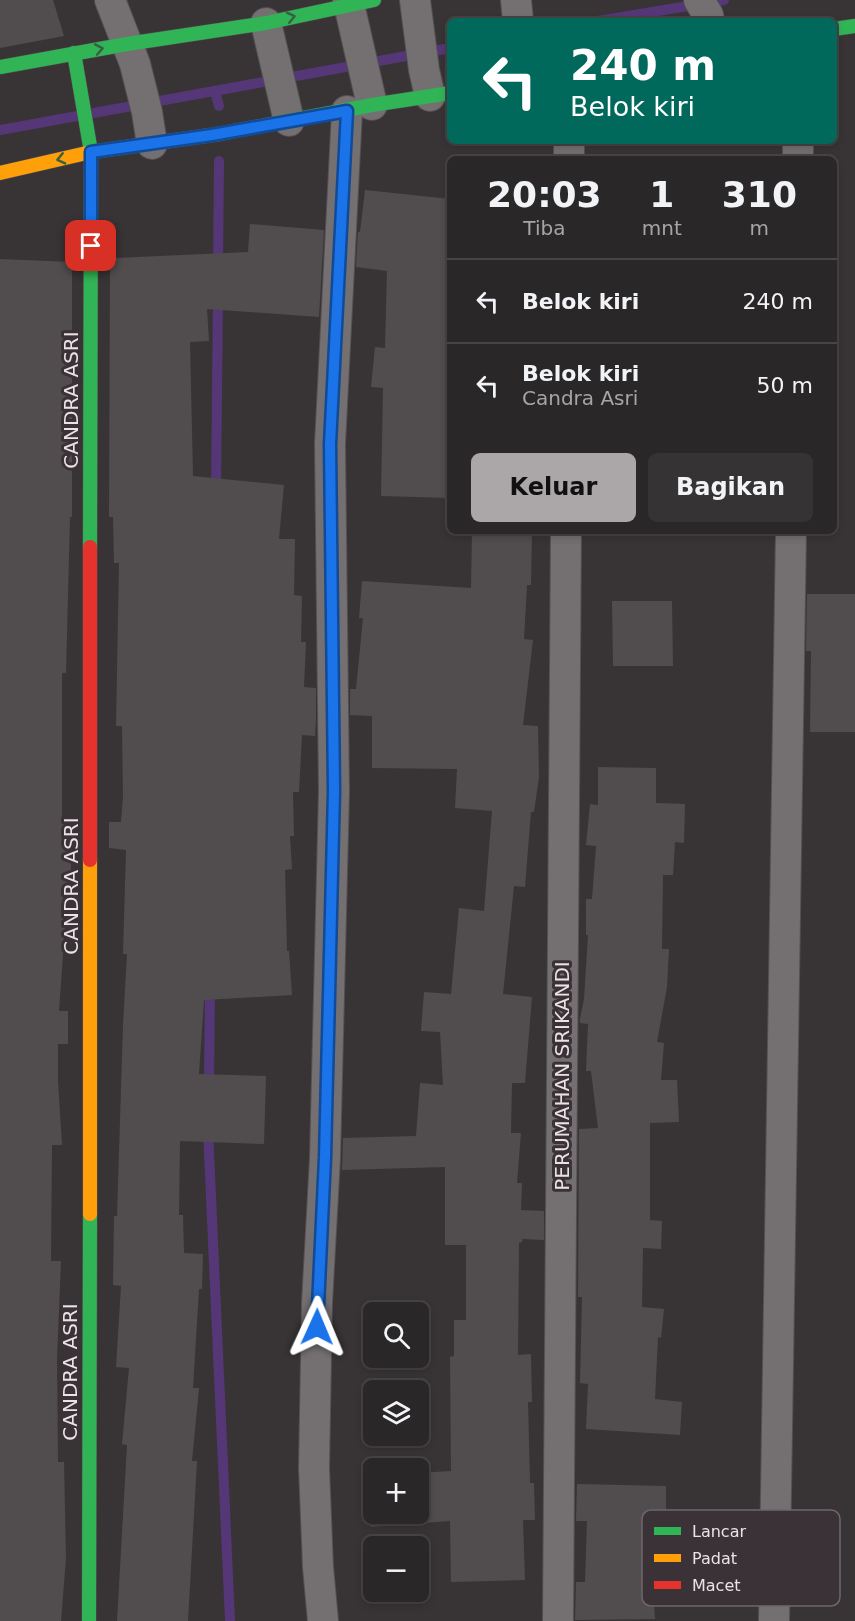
<!DOCTYPE html>
<html lang="id">
<meta charset="utf-8">
<style>
body{margin:0;font-family:"DejaVu Sans",sans-serif;background:#363334;color:#f1f3f6;height:100vh;display:flex;flex-direction:column;font-size:22px;white-space:nowrap}
*{box-sizing:border-box;margin:0}
p{font-size:20px;color:#a5a5a8}
.icon{flex:none;width:33px;height:33px;fill:none;stroke:currentColor;stroke-width:2;stroke-linecap:round;stroke-linejoin:round}
.map{position:relative;flex:1;overflow:hidden}
.sheet{position:absolute;left:447px;top:156px;width:390px;height:378px;display:flex;flex-direction:column;background:#2a2728;border-radius:9px;box-shadow:0 3px 9px #0003,0 0 0 2px #464445}
.sheet>*{flex:none}
.top-card{position:absolute;left:447px;top:18px;width:390px;height:126px;border-radius:9px;box-shadow:0 3px 9px #0003,0 0 0 2px #464445;background:#00695c;color:#fff;overflow:hidden}
.controls{position:absolute;left:363px;top:1302px;display:grid;gap:12px}
.controls a{display:grid;place-items:center;width:66px;height:66px;border-radius:9px;background:#2a2728;box-shadow:0 3px 9px #0003,0 0 0 2px #464445;font-size:30px}
.pin{position:absolute;display:grid;place-items:center;width:51px;height:51px;color:#fff;margin:-26px;border-radius:12px;box-shadow:0 3px 9px #0006}
.me{position:absolute;width:66px;margin:-33px;rotate:1deg;stroke-linejoin:round;filter:drop-shadow(0 0 4px #0008)}
.turn{display:flex;align-items:center;gap:21px;height:126px;padding:0 24px;font-size:27px}
.turn .icon{width:78px;height:78px;stroke-width:2.5}
.turn b{display:block;font-size:42px;line-height:51px}
.eta{display:flex;justify-content:space-evenly;align-items:center;height:102px;text-align:center}
.eta b{font-size:36px;font-weight:700;line-height:42px}
.action{display:flex;gap:12px;margin-top:auto;padding:12px 24px}
.action a{flex:1;height:69px;border-radius:9px;background:#aba6a8;color:#111;font-size:24px;font-weight:700;line-height:69px;text-align:center}
.action a+a{background:#363334;color:#f1f3f6}
ul{padding:0;list-style:none}
li{display:flex;align-items:center;gap:18px;height:84px;padding:0 24px;border-top:2px solid #464445}
li div{flex:1}
li b{display:block;font-size:22px}
li em{font-style:normal}
.map>svg:first-child{display:block}
</style>
<div class="map">
<svg width="855" height="1621" viewBox="0 0 855 1621">
<rect width="100%" height="100%" fill="#383436"/>
<g fill="none" stroke-linecap="round" stroke-linejoin="round">
<path stroke="#553777" stroke-width="10" d="M598 21 724 0
M215 91 219 106
M0 130 450 48
M218 265 219 161
M216 490 218 296
M209 1087 210 986
M208 1130 230 1621"/>
</g>
<path fill="#514d4e" d="M0 0H53L64 36 0 48Z
M365 190 450 199V498L381 496 383 388 371 387 375 347 385 348 387 271 356 267 358 232H360Z
M250 224 324 230 319 317 207 309 209 341 190 342 193 476 284 485 279 539H295L294 595 302 596 301 642H306L304 687 316 688V719L315 736 302 735 299 792H293L294 836H290L292 869 285 870 287 951H289L292 995 204 1000 199 1074 266 1076 264 1144 180 1141 179 1215H183L184 1253 203 1254 202 1289H199L193 1388H199L192 1461H197L188 1621H117L127 1445 122 1444 129 1368 116 1367 121 1286 113 1285 114 1216H117L123 1025 127 954H123L126 850 109 848V822H121L123 796 122 726H116L119 563H114L113 517H109L110 263H116V258L248 252Z
M0 259 72 262V517H70L66 673H62V819H71V898H67L59 1011H68V1044H58V1081L62 1145H52L51 1261H61L57 1359 58 1462H64L66 1558 61 1621H0Z
M472 531H532L531 585H527L524 639 533 640 523 725 538 726 539 777 534 812H531L525 887 514 886 503 994 532 997 525 1083H512L511 1133H521L517 1183H522L521 1210 544 1211V1240L522 1239V1242L519 1243 518 1355 531 1354 532 1402H528L530 1483H534L535 1520H523L525 1580 451 1582 450 1521 371 1527 366 1477H374V1514H418V1473L451 1471 450 1357 454 1356V1320H466V1245H445V1167L342 1170 343 1138 416 1136 420 1083 443 1085 440 1032 421 1031 424 992 451 994 459 908 484 911 492 811 455 808 457 769 372 768V716L350 715V689H356L363 618H359L362 581 471 588Z
M807 594H855V732H810L811 651H806Z
M612 601H672L673 666H613Z
M598 767 656 768V803L685 804 684 843 675 842 673 875H663L662 949H669L667 987 657 1042 664 1043 661 1080H677L679 1122 650 1123V1220L662 1221 661 1249 643 1248 642 1307 664 1309 661 1338 658 1337 655 1399 682 1402 680 1435 586 1429 588 1384 580 1383 582 1297H578L579 1129 598 1128 591 1071H586L588 1024 580 1023V1019L584 999 588 935H586V899H592L596 846 586 845 590 804 598 805Z
M577 1484 666 1486V1523L656 1522 653 1589 655 1619 575 1620 576 1582H585L587 1521H576Z"/>
<g fill="none" stroke-linecap="round" stroke-linejoin="round">
<defs>
<path id="street" d="M110 0 135 64 147 112 152 144
M348 0 372 105
M415 0 424 70 430 96
M516 0 518 21
M699 0 708 15 709 21
M266 23 289 121
M798 141V159
M569 159V141
M323 1621 318 1567 314 1468 317 1303 325 1158 334 791 330 444 347 111
M558 1621 566 531
M774 1621 791 531"/>
<path id="fast" d="M834 29 855 26
M74 53 91 152 90 547
M0 67 127 44 266 23 374 0
M219 134 372 105 450 93
M89 1621 90 1214"/>
<path id="slow" d="M0 173 91 152 219 134
M90 1214V860"/>
<path id="jam" d="M90 860V547"/>
</defs>
<use href="#street" stroke="#545052" stroke-width="32"/>
<use href="#fast" stroke="#545052" stroke-width="15"/>
<use href="#slow" stroke="#545052" stroke-width="15"/>
<use href="#jam" stroke="#545052" stroke-width="15"/>
<use href="#street" stroke="#747072" stroke-width="30"/>
<use href="#fast" stroke="#30b455" stroke-width="14"/>
<use href="#slow" stroke="#ff9f0a" stroke-width="14"/>
<use href="#jam" stroke="#e5322d" stroke-width="14"/>
</g>
<defs><path id="oneway-chevron" d="M-2-3.5L2.5 0L-2 3.5" fill="none" stroke-width="1.6" stroke-linecap="round" stroke-linejoin="round" transform="scale(1.5)"/></defs>
<g stroke="#366041">
<use href="#oneway-chevron" transform="translate(291 17) rotate(-13)"/>
<use href="#oneway-chevron" transform="translate(99 49) rotate(-10)"/>
<use href="#oneway-chevron" transform="translate(61 159) rotate(167)"/>
</g>
<g fill="none" stroke-linecap="round" stroke-linejoin="round">
<defs>
<path id="route" d="M91 246V152L212 135 347 111 330 444 334 791 325 1158 317 1327"/>
</defs>
<use href="#route" stroke="#114b97" stroke-width="15"/>
<use href="#route" stroke="#1a73e8" stroke-width="10"/>
</g>
<g text-anchor="middle" dominant-baseline="central" stroke-width="6" stroke-linejoin="round" paint-order="stroke">
<g font-size="20" fill="#e9e3e6" stroke="#3a3236">
<text transform="translate(71 400) rotate(-90)">CANDRA ASRI</text>
<text transform="translate(71 886) rotate(-90)">CANDRA ASRI</text>
<text transform="translate(562 1076) rotate(-90)">PERUMAHAN SRIKANDI</text>
<text transform="translate(70 1372) rotate(-90)">CANDRA ASRI</text>
</g>
</g>
<rect x="642" y="1510" width="198" height="96" rx="9" fill="#3a3236" stroke="#6f676b" stroke-width="1.5"/>
<rect x="654" y="1527" width="27" height="8" fill="#30b455"/>
<rect x="654" y="1554" width="27" height="8" fill="#ff9f0a"/>
<rect x="654" y="1581" width="27" height="8" fill="#e5322d"/>
<g font-size="16" fill="#e9e3e6">
<text x="692" y="1537">Lancar</text>
<text x="692" y="1564">Padat</text>
<text x="692" y="1591">Macet</text>
</g>
</svg>
<div class="controls">
<a><svg class="icon" aria-label="search" viewBox="0 0 24 24"><circle cx="10" cy="10" r="6"/><path d="M15 15l6 6"/></svg></a>
<a><svg class="icon" aria-label="layers" viewBox="0 0 24 24"><path d="M12 4l9 5-9 5-9-5zM3 14l9 5 9-5"/></svg></a>
<a>+</a>
<a>−</a>
</div>
<div class="pin" style="left:91px;top:246px;background:#d93025"><svg class="icon" aria-label="arrive" viewBox="0 0 24 24"><path d="M6 21V4h12l-3 4 3 4H6"/></svg></div>
<svg class="me" style="left:317px;top:1327px" viewBox="-20 -20 40 40"><path d="M0-17L14 15 0 8-14 15z" fill="#1a73e8" stroke="#fff" stroke-width="4"/></svg>
<div class="top-card">
<div class="turn"><svg class="icon" aria-label="left" viewBox="0 0 24 24"><path d="M17 20v-9H6M10 6l-5 5 5 5"/></svg><div><b>240 m</b>Belok kiri</div></div>
</div>
<section class="sheet">
<div class="eta">
<div><b>20:03</b><p>Tiba</p></div>
<div><b>1</b><p>mnt</p></div>
<div><b>310</b><p>m</p></div>
</div>
<ul>
<li><svg class="icon" aria-label="left" viewBox="0 0 24 24"><path d="M17 20v-9H6M10 6l-5 5 5 5"/></svg><div><b>Belok kiri</b></div><em>240 m</em></li>
<li><svg class="icon" aria-label="left" viewBox="0 0 24 24"><path d="M17 20v-9H6M10 6l-5 5 5 5"/></svg><div><b>Belok kiri</b><p>Candra Asri</p></div><em>50 m</em></li>
</ul>
<div class="action"><a>Keluar</a><a>Bagikan</a></div>
</section>
</div>
